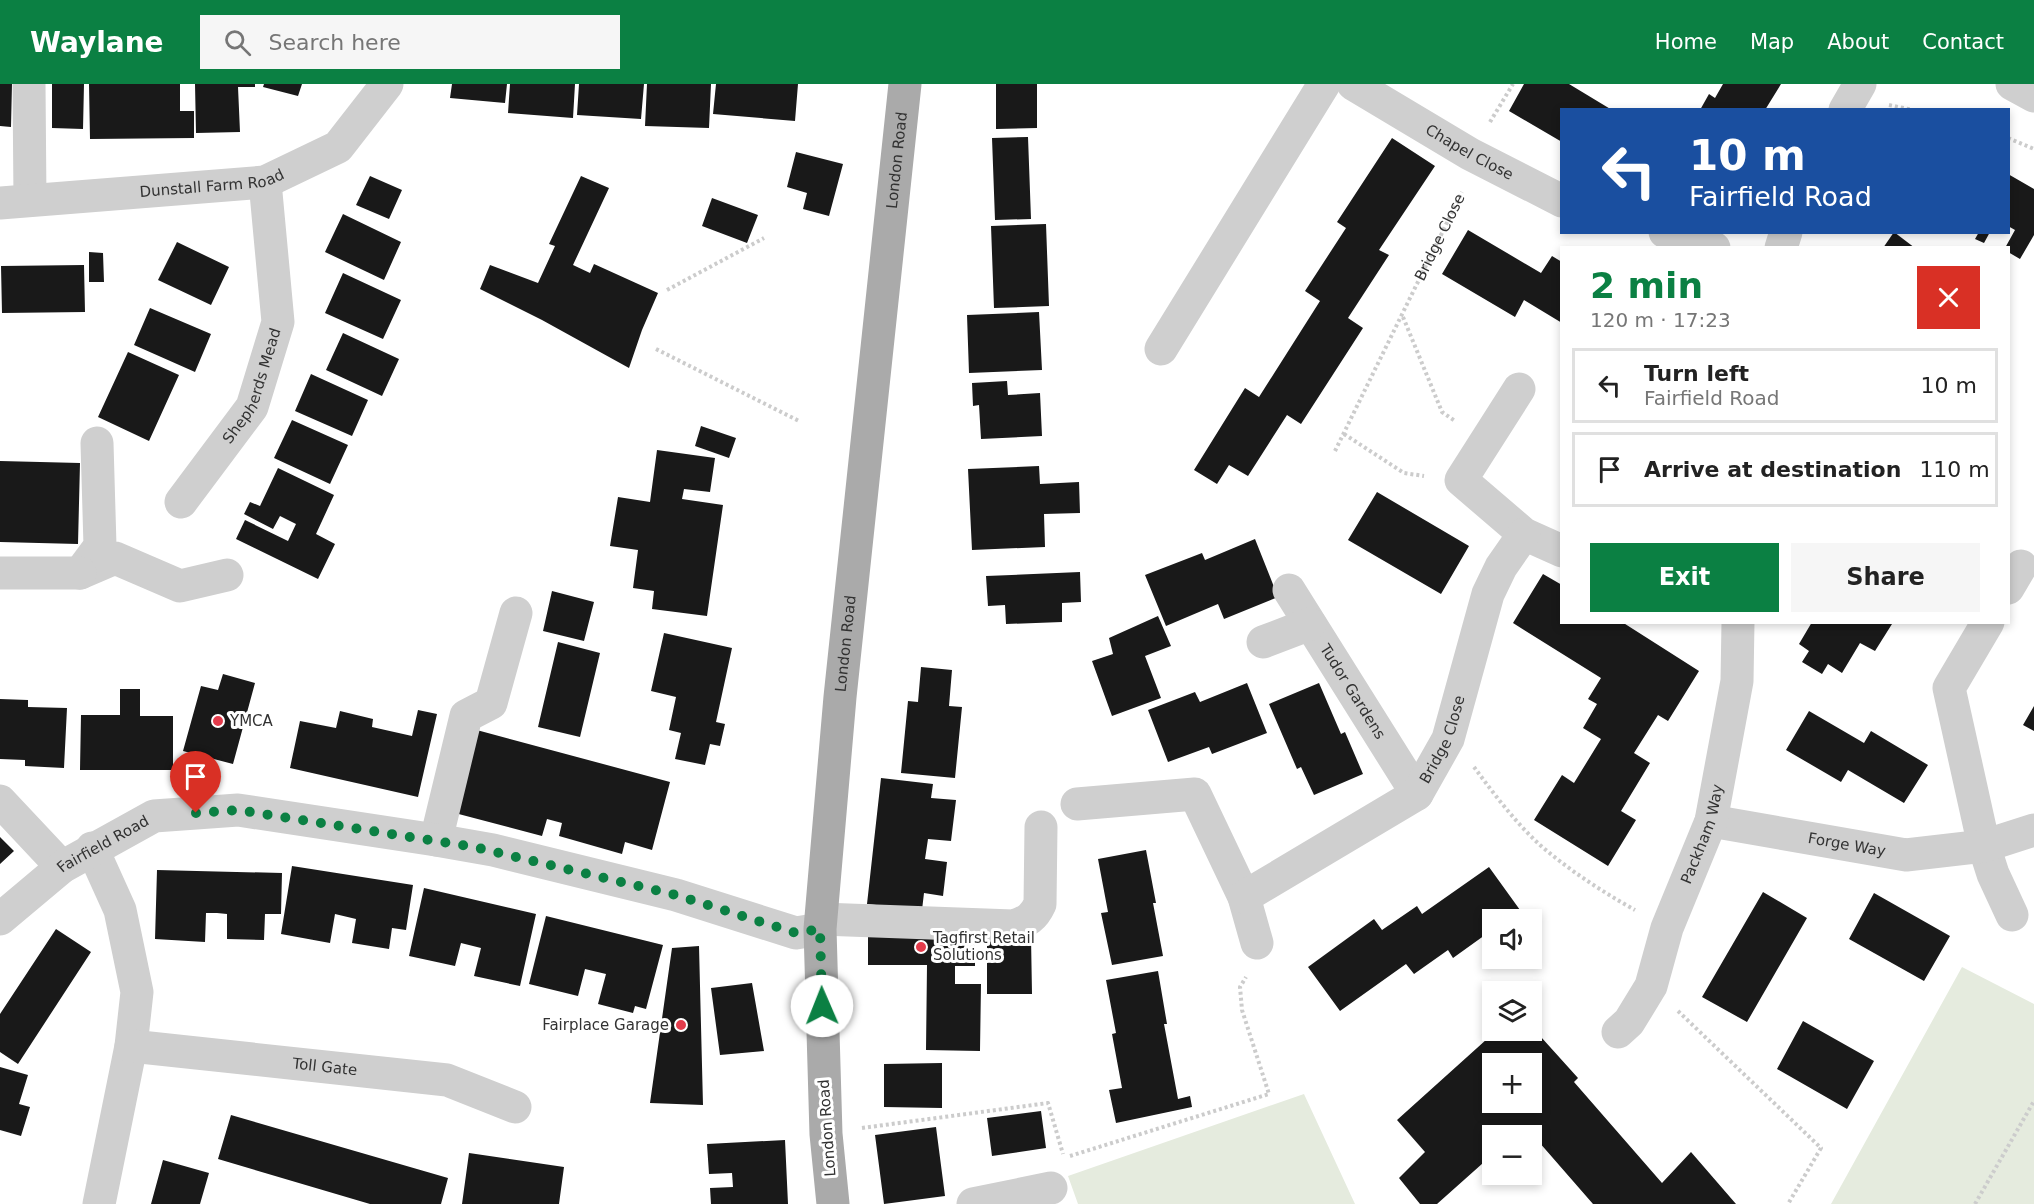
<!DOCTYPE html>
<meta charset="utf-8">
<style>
body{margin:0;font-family:"DejaVu Sans",sans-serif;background:#f6f6f6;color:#222;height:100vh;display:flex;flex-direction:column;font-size:22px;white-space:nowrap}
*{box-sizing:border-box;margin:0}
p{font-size:20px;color:#767676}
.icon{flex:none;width:33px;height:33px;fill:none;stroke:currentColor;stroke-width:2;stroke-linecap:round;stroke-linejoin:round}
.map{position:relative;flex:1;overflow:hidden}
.panel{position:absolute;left:1560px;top:162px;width:450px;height:378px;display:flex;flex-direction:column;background:#fff;border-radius:0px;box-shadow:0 3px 9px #0003}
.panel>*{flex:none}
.guide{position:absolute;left:1560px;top:24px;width:450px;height:126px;border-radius:0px;box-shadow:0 3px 9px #0003;background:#1a4fa0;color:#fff;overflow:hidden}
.buttons{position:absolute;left:1482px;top:825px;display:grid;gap:12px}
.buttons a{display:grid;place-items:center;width:60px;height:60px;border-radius:0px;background:#fff;box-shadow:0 3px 9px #0003;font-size:30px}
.pin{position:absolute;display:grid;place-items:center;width:51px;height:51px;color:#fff;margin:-62px -26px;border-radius:50% 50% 50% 0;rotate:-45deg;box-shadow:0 0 6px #0007}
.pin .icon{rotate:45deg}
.me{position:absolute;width:66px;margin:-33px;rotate:359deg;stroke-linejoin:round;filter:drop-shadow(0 0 4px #0008)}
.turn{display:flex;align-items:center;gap:21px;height:126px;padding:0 30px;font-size:27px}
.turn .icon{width:78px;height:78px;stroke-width:2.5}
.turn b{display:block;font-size:42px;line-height:51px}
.round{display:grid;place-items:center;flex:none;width:63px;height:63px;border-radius:0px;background:#f6f6f6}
.overview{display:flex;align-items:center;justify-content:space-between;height:102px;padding:0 30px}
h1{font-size:36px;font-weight:700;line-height:45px;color:#0b8043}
.action{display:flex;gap:12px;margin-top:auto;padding:12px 30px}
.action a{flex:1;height:69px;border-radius:0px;background:#0b8043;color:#fff;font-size:24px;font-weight:700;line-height:69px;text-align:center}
.action a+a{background:#f6f6f6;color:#222}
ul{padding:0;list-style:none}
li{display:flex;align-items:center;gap:18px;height:75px;margin:0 12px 9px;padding:0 18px;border:3px solid #e0e0e0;border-radius:0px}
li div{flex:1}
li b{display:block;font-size:22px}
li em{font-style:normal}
header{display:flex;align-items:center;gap:36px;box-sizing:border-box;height:84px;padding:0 30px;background:#0b8043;color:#fff}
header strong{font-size:28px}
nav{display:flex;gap:33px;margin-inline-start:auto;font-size:21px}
.search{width:420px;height:54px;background:#f6f6f6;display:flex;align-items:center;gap:15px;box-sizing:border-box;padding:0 21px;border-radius:0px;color:#767676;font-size:22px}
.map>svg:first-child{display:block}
</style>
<header>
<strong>Waylane</strong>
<div class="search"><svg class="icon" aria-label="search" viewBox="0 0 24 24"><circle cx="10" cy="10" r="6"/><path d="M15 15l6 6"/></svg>Search here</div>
<nav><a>Home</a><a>Map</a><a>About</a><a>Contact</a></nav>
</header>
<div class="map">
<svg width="2034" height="1120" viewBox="0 0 2034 1120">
<rect width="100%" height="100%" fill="#fff"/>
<path fill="#e5ebde" d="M1962 883 2034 920V1120H1831Z
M1304 1010 1355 1120H1078L1068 1092Z"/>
<path fill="#191919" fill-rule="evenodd" d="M0 0H12L11 43 0 42Z
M52 0H84L83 45 52 44Z
M89 0H180V27H194V54L90 55Z
M195 0H255V3H238L240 48 196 49Z
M264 0H302L298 12 263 3Z
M452 0H507L505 19 450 14Z
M510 0H575L573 34 508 29Z
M579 0H644L641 35 577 31Z
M647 0H711L709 44 645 42Z
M716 0H798L795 37 713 30Z
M996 0H1037V44L996 45Z
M1524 0H1569L1612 26H1562V58L1509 27Z
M1723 0H1781L1765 26H1700L1709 10 1715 14Z
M1028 53 1031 135 995 136 992 54Z
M1392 54 1435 82 1379 166 1389 171 1348 234 1363 244 1301 340 1287 331 1248 392 1229 381 1217 400 1194 386 1245 304 1259 313 1320 217 1305 207 1346 144 1337 138Z
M796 68 843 80 829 132 803 125 807 109 787 103Z
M2008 90 2034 105V151L2020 175 2008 168V164H2005L2015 146 2008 142Z
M370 92 402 106 389 135 356 121Z
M581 92 609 104 573 181 590 189 594 180 658 209 642 246 629 284 542 236 480 205 490 181 538 199 555 162 549 160Z
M712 114 758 131 747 159 702 142Z
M343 130 401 158 384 196 325 168Z
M1046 140 1049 222 994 224 991 142Z
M1468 146 1541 189 1552 172 1562 178V239L1524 216 1515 233 1442 190Z
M1894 148 1915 164H1883Z
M1979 148H1990L1984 159 1975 155Z
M177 158 229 183 211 221 158 196Z
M89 168 103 169 104 198H89Z
M84 181 85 228 2 229 1 182Z
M343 189 401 216 383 255 325 229Z
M150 224 211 250 195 288 134 261Z
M1039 228 1042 286 969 289 967 231Z
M343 249 399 275 382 312 326 286Z
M128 268 179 291 149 357 98 333Z
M311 290 368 316 352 352 295 327Z
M1007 297 1008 311 1040 309 1042 352 981 355 979 321 973 322 972 299Z
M292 336 348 361 330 400 274 374Z
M701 342 736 354 729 374 695 362Z
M657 366 715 374 710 408 684 405 682 415 723 421 707 532 652 525 654 507 633 504 638 466 610 462 618 413 650 418Z
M0 377 80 379 78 460 0 458Z
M1039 382 1040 400 1079 398 1080 429 1044 430 1045 463 972 466 968 385Z
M278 384 334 411 316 450 335 460 318 495 236 455 245 436 288 457 296 440 280 432 273 445 244 430 250 418 260 422Z
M1377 408 1469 462 1441 510 1348 456Z
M1255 455 1278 513 1224 535 1218 520 1166 542 1145 491 1202 469 1205 476Z
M1080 488 1081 518 1062 519V538L1006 540 1005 521 988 522 986 492Z
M1543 490 1562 501V538H1622L1699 587 1668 637 1658 631 1634 669 1650 679 1621 727 1636 736 1608 782 1534 736 1562 691 1574 699 1601 655 1583 644 1597 620 1588 615 1601 594 1513 539Z
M552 507 594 518 584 557 543 547Z
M1158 532 1171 562 1145 572 1161 614 1112 632 1092 577 1113 570 1109 554Z
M1812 538H1889L1892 540 1875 567 1860 559 1842 589 1828 580 1822 590 1802 578 1809 567 1799 560Z
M664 549 732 564 716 638 725 640 720 662 710 660 705 681 675 675 681 649 669 646 676 613 651 607Z
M558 558 600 569 580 653 538 643Z
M921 583 952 586 949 622 962 623 955 694 901 689 908 617 918 618Z
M223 590 255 599 233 680 183 667 201 602 218 606Z
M1247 599 1267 649 1212 670 1209 663 1168 678 1148 626 1195 608 1200 618Z
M1319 599 1341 650 1345 648 1363 690 1314 711 1301 683 1297 685 1269 620Z
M120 605H140V632H173V686H80L81 631H120Z
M0 615 28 616V623L67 624 64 684 25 682V676L0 675Z
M2034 622V647L2023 641Z
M418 626 437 630 418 713 290 684 300 637 336 644 340 627 373 635 372 643 412 652Z
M1809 627 1864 659 1871 647 1928 681 1904 719 1848 686 1841 698 1786 666Z
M473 645 670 698 652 766 625 758 622 770 559 752 562 739 547 735 542 752 451 728Z
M881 694 933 700 931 714 956 716 951 757 928 755 925 775 947 778 943 812 924 809 922 826 867 820Z
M0 753 14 767 0 780Z
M1146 766 1156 819H1153L1163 872 1112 881 1101 829 1108 828 1098 775Z
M292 782 413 801 406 846 392 844 389 865 352 859 356 835 335 830 330 859 281 850Z
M1489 783 1520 826 1507 836H1492V846L1453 874 1448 866 1414 890 1406 880 1340 927 1308 883 1374 835 1382 846 1417 822 1422 830Z
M157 786 282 789 281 830H265L264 856 227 855V830L217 829H206L205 858 155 855Z
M424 804 536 830 520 902 474 892 481 864 461 859 455 882 409 872Z
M1763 808 1807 834 1747 938 1702 913Z
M1874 809 1950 852 1924 897 1849 855Z
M546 832 663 861 646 925 635 922 633 929 598 920 606 890 585 885 578 912 529 900Z
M56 845 91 868 18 980 0 968V930Z
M868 845H975V882H955V900H981L980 967 926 966 927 881H868Z
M987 853H1031L1032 910H987Z
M699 862 703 1021 650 1019 672 864Z
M1158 887 1167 940H1164L1178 1015 1190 1012 1192 1023 1116 1039 1109 1006 1122 1004 1112 950 1116 949 1106 896Z
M752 899 764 967 720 971 711 904Z
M1803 937 1874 977 1847 1025 1777 985Z
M1532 943 1578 994 1574 998 1662 1099 1691 1068 1736 1120H1593L1525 1042 1514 1052H1492V1071L1437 1120H1420L1399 1094 1425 1068 1397 1036 1497 946H1532ZM1492 980H1532V1018H1492Z
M942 979V1024L884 1023V980Z
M0 983 28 991 19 1020 30 1023 21 1052 0 1046Z
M1041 1027 1046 1064 992 1072 987 1034Z
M231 1031 448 1094 441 1120H370L218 1075Z
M936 1043 945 1112 884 1120 875 1051Z
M785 1056 788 1120H711L710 1104 733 1103 732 1089 709 1090 707 1060Z
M469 1069 564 1083 559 1120H462Z
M163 1076 209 1089 200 1120H151Z"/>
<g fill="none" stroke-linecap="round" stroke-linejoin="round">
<g stroke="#ccc" stroke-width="4" stroke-dasharray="3 3" stroke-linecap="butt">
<path d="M1889 21 1913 26"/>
<path d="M1490 38 1513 0"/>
<path d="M2008 54 2034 65"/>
<path d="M667 206 764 154"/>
<path d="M1403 233 1442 328 1455 337"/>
<path d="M656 265 799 337"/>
<path d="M1344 350 1404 389 1424 392"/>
<path id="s1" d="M1335 367 1462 108"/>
<path d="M1474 683C1494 710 1515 738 1540 761 1569 786 1601 807 1635 826"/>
<path d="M1678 927 1821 1064 1788 1120"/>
<path d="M862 1044 1048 1019 1063 1070"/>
<path d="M1070 1072 1269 1010 1242 926 1240 903 1246 893"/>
<path d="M1975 1120 2034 1017"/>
</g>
<g stroke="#cfcfcf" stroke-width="33">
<path d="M29 0 30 116"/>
<path id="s2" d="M1353 0 1470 70 1562 117"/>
<path d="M2012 0 2034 12"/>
<path d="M1845 26 1860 0"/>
<path id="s3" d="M0 119 265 98 338 63 387 0"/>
<path d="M1665 148 1714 164"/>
<path d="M1781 164 1786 148"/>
<path d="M1161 265 1324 0"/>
<path d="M1519 305 1461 396 1524 450 1562 467"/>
<path d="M97 359 100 462 80 489 115 474 180 502 227 491"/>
<path id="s4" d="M181 418 252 323 278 238 265 98"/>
<path d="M0 489H80"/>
<path d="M2008 504 2021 482"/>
<path id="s5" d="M1289 506 1417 710"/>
<path d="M1988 538 1949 604 1984 762 1993 790 2012 831"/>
<path d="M1263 558 1310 540"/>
<path d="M0 717 62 783"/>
<path d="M1077 720 1195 710 1244 813 1257 859"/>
<path id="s6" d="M1711 737 1906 771 1984 762 2034 746"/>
<path d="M436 756 466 632 491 619 516 529"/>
<path d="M92 764 120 826 137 908 131 962 99 1120"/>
<path id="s7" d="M1244 813 1417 710 1448 655 1488 510 1501 483 1524 450"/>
<path id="s8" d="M0 835 62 783 154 732 238 726 436 756 493 766 676 811 796 849 820 845"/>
<path d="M821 835 1013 842C1027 838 1034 833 1040 820L1041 743"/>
<path id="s9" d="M1618 948 1629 938 1651 902 1667 844 1711 737 1737 597 1738 538"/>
<path id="s10" d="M131 962 447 996 515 1023"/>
<path d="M973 1120 1051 1104"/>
</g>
<path stroke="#aaa" stroke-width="33" id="s11" d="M833 1120 826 1050 820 845 840 613 905 0"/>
</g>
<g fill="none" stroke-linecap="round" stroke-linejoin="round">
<path stroke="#0b8043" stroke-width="10" stroke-dasharray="0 18" d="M196 729 238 726 474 763 676 811 796 849 820 845 822 922"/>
</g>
<g fill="#e33b4b" stroke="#fff" stroke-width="2">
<circle cx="218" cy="637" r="6"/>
<circle cx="921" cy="863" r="6"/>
<circle cx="681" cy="941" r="6"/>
</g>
<g text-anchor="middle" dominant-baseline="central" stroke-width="6" stroke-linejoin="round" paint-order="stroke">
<g font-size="15" fill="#323232" stroke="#fff">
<text stroke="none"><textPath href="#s2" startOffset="135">Chapel Close</textPath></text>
<text stroke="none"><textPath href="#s11" startOffset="1048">London Road</textPath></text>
<text stroke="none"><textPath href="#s3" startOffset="213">Dunstall Farm Road</textPath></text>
<text stroke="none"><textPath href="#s1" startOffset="238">Bridge Close</textPath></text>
<text stroke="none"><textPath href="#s4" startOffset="138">Shepherds Mead</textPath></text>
<text stroke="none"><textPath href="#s11" startOffset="562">London Road</textPath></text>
<text stroke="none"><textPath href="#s5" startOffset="120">Tudor Gardens</textPath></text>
<text stroke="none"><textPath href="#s7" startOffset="262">Bridge Close</textPath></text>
<text stroke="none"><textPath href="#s9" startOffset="218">Packham Way</textPath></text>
<text stroke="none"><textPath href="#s8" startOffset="128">Fairfield Road</textPath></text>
<text stroke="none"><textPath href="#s6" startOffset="138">Forge Way</textPath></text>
<text stroke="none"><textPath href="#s10" startOffset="195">Toll Gate</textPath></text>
<text transform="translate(827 1044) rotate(-94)">London Road</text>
</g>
<g font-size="15" fill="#323232" stroke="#fff" text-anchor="start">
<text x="230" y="637">YMCA</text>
<text x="933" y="854">Tagfirst Retail<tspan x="933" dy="17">Solutions</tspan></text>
<text x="669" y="941" text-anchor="end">Fairplace Garage</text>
</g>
</g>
</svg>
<div class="buttons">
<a><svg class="icon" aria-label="sound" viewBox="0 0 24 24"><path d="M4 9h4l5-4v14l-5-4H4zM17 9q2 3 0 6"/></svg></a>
<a><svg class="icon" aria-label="layers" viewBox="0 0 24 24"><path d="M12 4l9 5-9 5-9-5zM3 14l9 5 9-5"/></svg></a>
<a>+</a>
<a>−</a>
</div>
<div class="pin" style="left:196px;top:729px;background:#d93025"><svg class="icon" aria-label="arrive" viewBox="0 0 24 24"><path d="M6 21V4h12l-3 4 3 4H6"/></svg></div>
<svg class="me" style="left:822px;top:922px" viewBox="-20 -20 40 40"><circle r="19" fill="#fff"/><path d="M0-13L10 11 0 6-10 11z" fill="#0b8043"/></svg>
<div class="guide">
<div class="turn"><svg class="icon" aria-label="left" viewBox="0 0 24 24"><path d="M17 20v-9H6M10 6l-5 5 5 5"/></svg><div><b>10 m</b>Fairfield Road</div></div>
</div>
<section class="panel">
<div class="overview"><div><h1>2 min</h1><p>120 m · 17:23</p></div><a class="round" style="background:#d93025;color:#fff"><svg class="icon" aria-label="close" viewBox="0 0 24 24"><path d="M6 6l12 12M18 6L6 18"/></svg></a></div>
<ul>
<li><svg class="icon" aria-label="left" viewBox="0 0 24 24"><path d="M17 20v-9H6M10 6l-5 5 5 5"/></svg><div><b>Turn left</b><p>Fairfield Road</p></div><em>10 m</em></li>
<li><svg class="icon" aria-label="arrive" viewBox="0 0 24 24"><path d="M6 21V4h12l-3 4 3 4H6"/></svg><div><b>Arrive at destination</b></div><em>110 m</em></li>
</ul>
<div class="action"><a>Exit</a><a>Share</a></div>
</section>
</div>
